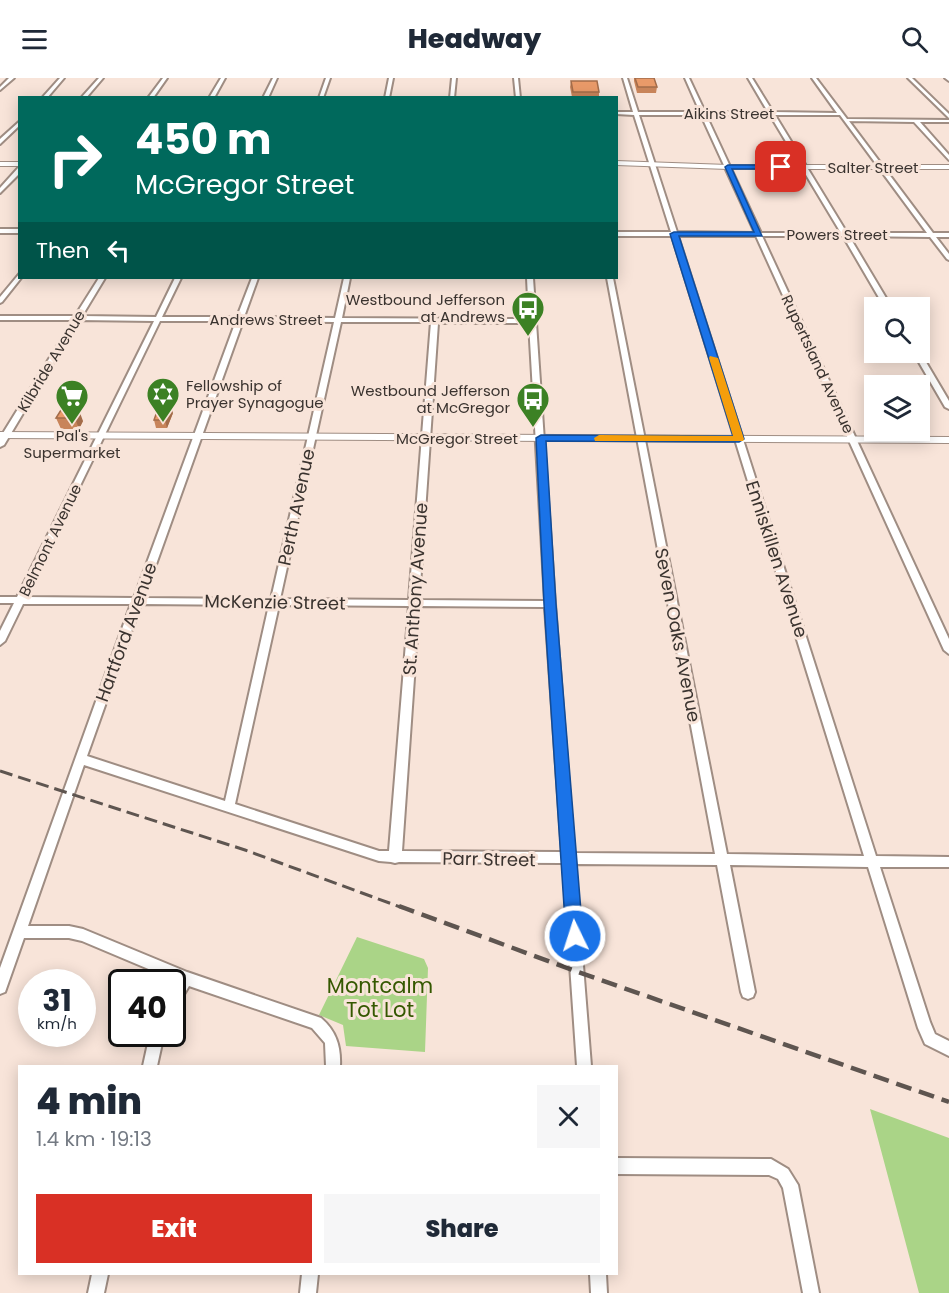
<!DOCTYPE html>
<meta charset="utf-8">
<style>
body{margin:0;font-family:Poppins,sans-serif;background:#f6f6f7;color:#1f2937;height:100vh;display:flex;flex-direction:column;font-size:22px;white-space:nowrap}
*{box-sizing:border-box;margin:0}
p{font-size:20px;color:#747a83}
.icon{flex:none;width:33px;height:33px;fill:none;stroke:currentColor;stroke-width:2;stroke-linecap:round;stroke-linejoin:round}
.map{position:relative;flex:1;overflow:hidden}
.side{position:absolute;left:18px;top:987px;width:600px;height:210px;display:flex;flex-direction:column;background:#fff;border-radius:0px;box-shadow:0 3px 15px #0003}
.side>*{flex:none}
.top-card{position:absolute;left:18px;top:18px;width:600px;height:183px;border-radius:0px;box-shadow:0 3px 15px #0003;background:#00695c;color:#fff;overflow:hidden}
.buttons{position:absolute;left:864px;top:219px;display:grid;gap:12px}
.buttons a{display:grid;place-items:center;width:66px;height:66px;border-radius:0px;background:#fff;box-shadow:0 3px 15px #0003;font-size:30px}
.speed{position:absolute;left:18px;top:891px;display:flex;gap:12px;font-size:30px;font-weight:700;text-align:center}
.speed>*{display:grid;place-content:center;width:78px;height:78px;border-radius:50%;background:#fff;box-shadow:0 3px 15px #0003;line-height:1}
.speed small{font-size:15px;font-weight:400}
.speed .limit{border:3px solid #111;border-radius:9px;background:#fff;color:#111}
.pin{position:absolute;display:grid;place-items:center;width:51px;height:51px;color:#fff;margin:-26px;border-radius:12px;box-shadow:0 3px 9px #0006}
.me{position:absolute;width:66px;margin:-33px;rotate:356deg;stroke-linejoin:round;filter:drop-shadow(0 0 4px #0008)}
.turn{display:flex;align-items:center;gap:21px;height:126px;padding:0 18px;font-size:27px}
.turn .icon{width:78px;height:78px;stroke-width:2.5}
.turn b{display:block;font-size:42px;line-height:51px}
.then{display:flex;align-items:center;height:57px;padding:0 18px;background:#0003;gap:12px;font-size:22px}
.round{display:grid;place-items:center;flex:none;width:63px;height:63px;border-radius:0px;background:#f6f6f7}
.headline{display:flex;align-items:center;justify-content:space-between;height:102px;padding:0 18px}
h1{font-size:36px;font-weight:800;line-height:45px}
.button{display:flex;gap:12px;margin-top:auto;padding:12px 18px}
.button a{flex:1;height:69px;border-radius:0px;background:#d93025;color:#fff;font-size:24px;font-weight:800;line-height:69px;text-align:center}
.button a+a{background:#f6f6f7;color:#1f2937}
header{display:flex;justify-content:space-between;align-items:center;height:78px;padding:0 18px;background:#fff;font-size:27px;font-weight:800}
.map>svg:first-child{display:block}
</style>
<header><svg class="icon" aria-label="menu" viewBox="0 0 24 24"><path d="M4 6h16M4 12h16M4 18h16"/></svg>Headway<svg class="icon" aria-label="search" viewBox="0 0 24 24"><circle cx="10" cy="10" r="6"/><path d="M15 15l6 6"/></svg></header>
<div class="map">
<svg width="949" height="1215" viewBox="0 0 949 1215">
<rect width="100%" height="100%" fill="#f8e4d9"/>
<path fill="#aad487" d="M357 859 424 881 428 890 425 974 346 968 343 947 319 937Z
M870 1031 949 1060V1215H919Z"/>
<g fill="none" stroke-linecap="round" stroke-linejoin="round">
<defs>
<path id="minor" d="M9 0H14L0 12V9Z
M60 0H64L47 20H42Z
M99 0H103L86 20H81Z
M163 0H167L153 20H148Z
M221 0H225L214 20H209Z
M273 0H277L268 20H263Z
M326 0H330L323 20H319Z
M389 0H393L389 20H385Z
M452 0H456L454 20H450Z
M514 0H518L520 20H516Z
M623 0H627L638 34H700L685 0H689L705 34H768L748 0H752L773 34 837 35 812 0H816L847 41 949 42V44H920L949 77V82L914 44 849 43 933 155H949V159H936L949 176V182L947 181 930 159 849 158 892 230H885L843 158H762L949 561V576L944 572 756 158H678L876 778 949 779V789H880L930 944 935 956 949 963V978L925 966 918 950 868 789 730 787 755 914 753 919 748 921 743 919 741 914 717 787 575 786 591 988H577L563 785 399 784 395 785 391 784 379 783 84 687 28 848H69L83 851 187 894 321 940C336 953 341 968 340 988H326L325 965 312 950 189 908 177 928 172 930V910L177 903 82 863 69 860H24L5 914 0 916V890L131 526H23L5 563 0 567V553L14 525H0V519H17L154 243 79 242 4 367 0 369V360L73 242H0V238H75L99 200H105L82 238 156 239 175 200H181L162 239H237L252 200H258L244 239 335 240 344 200H350L342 240 529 241 527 200H533L555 526 574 775 715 776 607 200H613L727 776 864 778 672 158H616V154H671L634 37 616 36V34H633ZM639 37H701L755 155 677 154ZM706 37H770L841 155H761ZM775 37H840L927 155H847ZM160 243H236L134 520 26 519ZM243 243 334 244 271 521 144 520ZM341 244H431L409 522 280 521ZM438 245H529L545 523 419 522ZM141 526 269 527 225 723 87 678ZM279 527 409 528 389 773H379L235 726ZM419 528 545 529 562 774 402 773Z
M908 0H912L949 36V40Z
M945 0H949V3Z
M20 43V47L0 66V61Z
M18 90H20V95L0 115V110Z
M0 151H20V155H0Z
M20 195V200H21L2 224 0 225V219Z
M913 274H920L949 323V331L945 329Z
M150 956H164L157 988H143Z
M616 1080 771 1081 788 1091 798 1107 819 1215H803L783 1110 778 1101 769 1097 616 1096Z
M92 1196H108L104 1215H88Z
M302 1196H318L316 1215H300Z
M590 1196H606L607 1215H591Z"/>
<path id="major" d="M616 83 728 87H949V91H728L616 87Z
M0 84H20V88H0Z
M0 354 949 359V365L0 360Z"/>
</defs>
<use href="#minor" stroke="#9f8d83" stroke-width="4"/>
<use href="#major" stroke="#9f8d83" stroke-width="2"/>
<use href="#minor" fill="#fff" fill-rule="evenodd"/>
<use href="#major" fill="#fff" fill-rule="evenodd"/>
<path stroke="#5e5550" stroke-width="3" stroke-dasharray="13 6" stroke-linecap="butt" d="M0 693 245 772 403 830"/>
<path stroke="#5e5550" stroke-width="4.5" stroke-dasharray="16 8" stroke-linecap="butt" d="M399 828 578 894 949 1024"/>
</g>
<path fill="#c8845a" d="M634 0H654L657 9 656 15H637L634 3Z
M571 3 599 14V19H572L570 9Z
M61 332 83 343 79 351H61L56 340Z
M173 335 167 350H156L154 342Z"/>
<path fill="#a36c4a" d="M171 328 173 335 167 350 165 342Z
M79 332 83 343 79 351 75 340Z"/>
<path fill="#e99a69" stroke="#a36c4a" stroke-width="1.5" d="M635 0H654L657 9H638Z
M571 3H597L599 14H573Z
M159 328H171L165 342H154Z
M61 332H79L75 340H56Z"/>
<path fill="#1a73e8" stroke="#114b97" stroke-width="1.5" d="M728 87H781L785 89 781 91H732L762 158H679L744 361 739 364 546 363 556 526 583 858 581 864 575 866 569 864 566 858 544 526 536 360 541 357 733 358 670 156 674 154H754L725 89Z"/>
<path fill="#f59e0b" d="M710 278 718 280 744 361 743 363H595L594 360 599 357 733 358 709 280Z"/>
<defs>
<symbol id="bus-pin" viewBox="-11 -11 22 30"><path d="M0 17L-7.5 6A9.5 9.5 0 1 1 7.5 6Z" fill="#3c8124" stroke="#f8e4d9"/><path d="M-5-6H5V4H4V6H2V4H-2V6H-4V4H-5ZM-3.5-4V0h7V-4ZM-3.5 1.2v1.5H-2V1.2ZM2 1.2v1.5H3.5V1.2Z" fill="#fff"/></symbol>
<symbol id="synagogue-pin" viewBox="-11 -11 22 30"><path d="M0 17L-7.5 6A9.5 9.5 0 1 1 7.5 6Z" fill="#3c8124" stroke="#f8e4d9"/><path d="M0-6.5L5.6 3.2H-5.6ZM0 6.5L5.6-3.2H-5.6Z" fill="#fff"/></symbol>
<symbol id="supermarket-pin" viewBox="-11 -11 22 30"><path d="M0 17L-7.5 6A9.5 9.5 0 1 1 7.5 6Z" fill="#3c8124" stroke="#f8e4d9"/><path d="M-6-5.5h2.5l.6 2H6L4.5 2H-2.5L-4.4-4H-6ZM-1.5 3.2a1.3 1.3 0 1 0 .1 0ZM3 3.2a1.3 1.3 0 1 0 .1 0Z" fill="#fff"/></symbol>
</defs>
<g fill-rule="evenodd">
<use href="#bus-pin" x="509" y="211" width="38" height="52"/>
<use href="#synagogue-pin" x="144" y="297" width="38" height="52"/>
<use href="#supermarket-pin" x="53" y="299" width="38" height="52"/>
<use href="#bus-pin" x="514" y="302" width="38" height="52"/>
</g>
<g text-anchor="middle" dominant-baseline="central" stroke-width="6" stroke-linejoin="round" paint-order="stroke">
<g font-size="15" fill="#3a332f" stroke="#f8e4d9">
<text x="729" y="35">Aikins Street</text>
<text x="873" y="89">Salter Street</text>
<text x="837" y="156">Powers Street</text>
<text x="266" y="241">Andrews Street</text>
<text transform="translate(51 283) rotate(-59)">Kilbride Avenue</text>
<text transform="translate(818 286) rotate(65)">Rupertsland Avenue</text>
<text x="457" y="360">McGregor Street</text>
<text transform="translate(50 462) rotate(-64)">Belmont Avenue</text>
</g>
<g font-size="15" fill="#3a332f" stroke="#f8e4d9" text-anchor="end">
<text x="505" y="221">Westbound Jefferson<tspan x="505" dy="17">at Andrews</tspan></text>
<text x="186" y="307" text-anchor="start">Fellowship of<tspan x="186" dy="17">Prayer Synagogue</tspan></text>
<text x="510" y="312">Westbound Jefferson<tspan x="510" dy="17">at McGregor</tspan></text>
<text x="72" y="357" text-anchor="middle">Pal's<tspan x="72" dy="17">Supermarket</tspan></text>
</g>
<g font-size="18" fill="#3a332f" stroke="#f8e4d9">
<text transform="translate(296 429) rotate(-78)">Perth Avenue</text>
<text transform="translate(777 481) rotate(72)">Enniskillen Avenue</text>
<text transform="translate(415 511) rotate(-86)">St. Anthony Avenue</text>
<text transform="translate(275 524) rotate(1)">McKenzie Street</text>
<text transform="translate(126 554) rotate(-70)">Hartford Avenue</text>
<text transform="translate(678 557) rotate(79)">Seven Oaks Avenue</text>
<text transform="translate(489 781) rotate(1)">Parr Street</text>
</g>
<g font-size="21" fill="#345800" stroke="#f8e4d9">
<text x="380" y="907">Montcalm<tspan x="380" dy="24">Tot Lot</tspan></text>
</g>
</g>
</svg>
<div class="buttons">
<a><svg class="icon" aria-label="search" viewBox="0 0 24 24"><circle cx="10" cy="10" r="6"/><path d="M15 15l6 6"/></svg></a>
<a><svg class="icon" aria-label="layers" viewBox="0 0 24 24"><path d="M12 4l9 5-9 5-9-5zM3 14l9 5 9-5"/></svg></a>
</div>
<div class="speed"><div>31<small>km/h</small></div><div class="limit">40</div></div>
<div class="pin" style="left:781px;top:89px;background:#d93025"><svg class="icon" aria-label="arrive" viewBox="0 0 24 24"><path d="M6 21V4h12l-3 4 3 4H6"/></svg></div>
<svg class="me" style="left:575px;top:858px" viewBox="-20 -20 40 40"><circle r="17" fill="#1a73e8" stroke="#fff" stroke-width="3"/><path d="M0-11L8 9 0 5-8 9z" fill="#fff"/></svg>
<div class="top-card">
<div class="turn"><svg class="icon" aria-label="right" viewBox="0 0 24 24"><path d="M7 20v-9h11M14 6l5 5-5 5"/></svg><div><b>450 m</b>McGregor Street</div></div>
<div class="then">Then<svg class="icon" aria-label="left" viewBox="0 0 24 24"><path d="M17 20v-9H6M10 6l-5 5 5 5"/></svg></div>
</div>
<section class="side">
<div class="headline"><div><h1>4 min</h1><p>1.4 km · 19:13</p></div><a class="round"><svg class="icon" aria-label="close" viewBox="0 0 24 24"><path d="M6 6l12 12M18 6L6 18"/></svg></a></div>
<div class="button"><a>Exit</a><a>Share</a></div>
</section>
</div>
